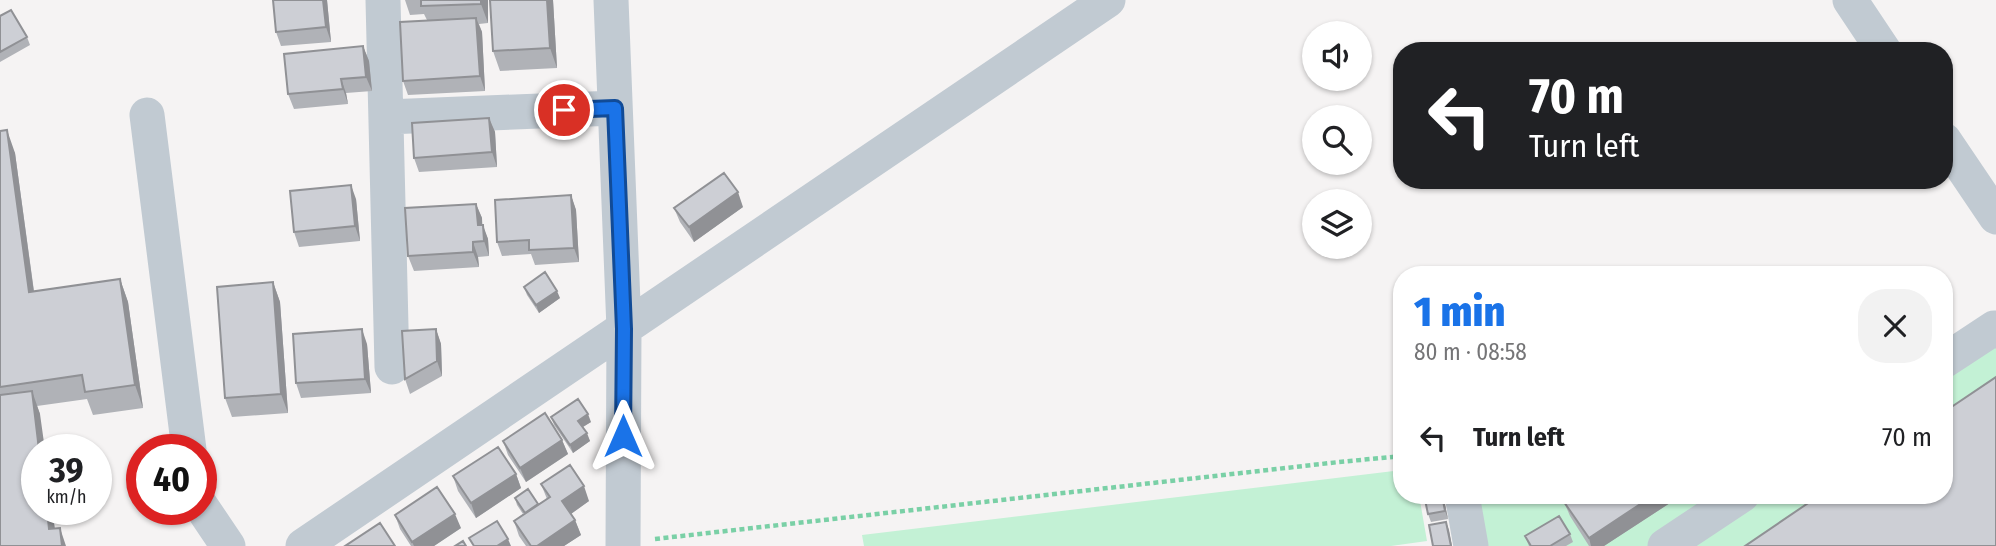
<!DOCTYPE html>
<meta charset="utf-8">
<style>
body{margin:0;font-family:"Fira Sans Condensed",sans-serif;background:#f2f2f2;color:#202124;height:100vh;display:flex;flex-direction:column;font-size:26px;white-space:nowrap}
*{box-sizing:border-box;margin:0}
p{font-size:23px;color:#757577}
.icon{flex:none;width:38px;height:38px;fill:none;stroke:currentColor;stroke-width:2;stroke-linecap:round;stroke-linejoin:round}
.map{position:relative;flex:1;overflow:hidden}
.details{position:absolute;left:1393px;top:266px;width:560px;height:238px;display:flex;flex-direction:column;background:#fff;border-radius:28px;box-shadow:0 2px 5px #0004}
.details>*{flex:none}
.banner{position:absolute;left:1393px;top:42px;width:560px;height:147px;border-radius:28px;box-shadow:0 2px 5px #0004;background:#202124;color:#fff;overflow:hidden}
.controls{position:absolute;left:1302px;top:21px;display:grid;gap:14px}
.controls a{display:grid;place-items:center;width:70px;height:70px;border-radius:50%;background:#fff;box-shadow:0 2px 5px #0004;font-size:35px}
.speed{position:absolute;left:21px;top:434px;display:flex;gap:14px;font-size:35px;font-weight:700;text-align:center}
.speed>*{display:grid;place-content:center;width:91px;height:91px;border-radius:50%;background:#fff;box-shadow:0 2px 5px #0004;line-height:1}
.speed small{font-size:18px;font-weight:400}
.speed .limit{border:10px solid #d22;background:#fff;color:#111}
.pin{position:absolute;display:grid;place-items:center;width:60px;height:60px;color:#fff;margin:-30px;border:4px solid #fff;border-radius:50%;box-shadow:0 2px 7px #0007}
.me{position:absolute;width:77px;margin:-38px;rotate:0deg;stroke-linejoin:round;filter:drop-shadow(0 0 5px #0008)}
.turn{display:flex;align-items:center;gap:24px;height:147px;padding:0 21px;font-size:32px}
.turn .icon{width:91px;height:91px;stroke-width:2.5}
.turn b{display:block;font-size:49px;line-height:60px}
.round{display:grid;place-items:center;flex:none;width:74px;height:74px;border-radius:28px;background:#f2f2f2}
.summary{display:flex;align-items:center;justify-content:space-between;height:119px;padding:0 21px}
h1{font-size:42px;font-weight:800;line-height:52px;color:#1a73e8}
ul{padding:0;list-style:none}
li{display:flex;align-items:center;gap:21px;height:105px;padding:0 21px}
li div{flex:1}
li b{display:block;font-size:26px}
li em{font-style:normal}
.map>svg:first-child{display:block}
</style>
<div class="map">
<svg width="1996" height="546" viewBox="0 0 1996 546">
<rect width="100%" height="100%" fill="#f5f3f3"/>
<path fill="#c3f1d5" d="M1996 312V546H1484L1475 495H1944V346Z
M1402 470V495H1419L1427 541 1391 546H864L862 535Z"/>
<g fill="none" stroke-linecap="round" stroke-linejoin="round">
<path stroke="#7ad0a6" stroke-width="4.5" stroke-dasharray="5 3.5" stroke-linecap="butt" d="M655 539 1339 462 1402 456"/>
<path stroke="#c1cad2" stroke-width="35" d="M383 0 392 367
M611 0 624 329 623 546
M1850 0 1884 51
M147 115 189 450
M386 117 615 108
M1944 140 1996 217
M1944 361 1994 328 1996 331
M1462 495 1471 546
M201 506 228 546
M303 546 1108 0
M1665 546 1742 495"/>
</g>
<path fill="#b0b2b7" d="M273 0H327L331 42 281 46 276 32Z
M405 0H488V23L479 24 482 32 485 91 408 95 403 81 427 20 424 14 410 15Z
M490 0H553L557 68 500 71 493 51Z
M0 16 27 37 30 45 0 62Z
M363 46 369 61 372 91 346 93 348 104 294 109 288 94Z
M489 118 495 132 497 167 419 172 414 158Z
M0 131 15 153 34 291 120 279 128 302 143 408 93 415 87 399 37 406 40 414 37 509H52L55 529 0 546Z
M571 195 576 210 579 262 535 265 531 254 502 256 497 242Z
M356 199 360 241 299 247 294 232Z
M476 204 482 218V225L488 239 489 256 478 257 479 267 414 271 408 256Z
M743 207 694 242 680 222 674 208Z
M273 282 280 302 288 413 232 417 225 398Z
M524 287 560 298 539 313 527 295Z
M436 329 441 344 442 376 410 394 405 379Z
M367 344 371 393 301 398 296 383Z
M551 417 591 422 583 427 590 441 573 453 554 425Z
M562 440 568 454 526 482 508 455 503 441Z
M516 474 521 488 476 518 458 491 453 476Z
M541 484 589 501 571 514 575 520 581 535 564 546H526L519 536 514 521 523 514 517 505 515 498 538 504 547 499Z
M1443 495 1448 519 1431 522 1428 514Z
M1574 495H1667L1670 503 1604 546H1589L1570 516 1564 502Z
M395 515 461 528 434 546H411L400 529Z
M1570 534 1573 542 1566 546H1529L1525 536Z"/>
<path fill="#909195" d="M323 0H327L331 42 326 27Z
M481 0H488V23L481 4Z
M547 0H553L557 68 550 48Z
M476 18 482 32 485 91 480 76Z
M363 46 369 61 372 91 366 77Z
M341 79 346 93 348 104 343 89Z
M489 118 495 132 497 167 492 152Z
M7 130 15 153 37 315 29 292Z
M351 185 356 199 360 241 355 226Z
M738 192 743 207 694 242 689 227Z
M571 195 576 210 579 262 574 248Z
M476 204 482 218 483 240 478 225Z
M483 225 488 239 489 256 484 241Z
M473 242 478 257 479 267 473 252Z
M120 279 128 302 143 408 135 385Z
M273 282 280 302 288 413 281 394Z
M557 291 560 298 539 313 536 305Z
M362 329 367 344 371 393 365 379Z
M436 329 441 344 442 376 437 361Z
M32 391 40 414 45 450H39Z
M588 414 591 422 581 428 578 421Z
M587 433 590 441 573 453 570 445Z
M562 440 568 454 526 482 520 468Z
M516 474 521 488 476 518 471 503Z
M584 486 589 501 568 516 562 501Z
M1442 495H1443L1448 519 1445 511Z
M1654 495H1667L1670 503 1604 546H1591L1589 538Z
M47 509H52L57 546 49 529Z
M455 514 461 528 434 546H414L412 542Z
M575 520 581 535 564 546H537Z
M1446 522 1449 530 1452 546H1451Z
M60 528 66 546H62Z
M508 539 511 546H497Z"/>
<path fill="#cdcfd5" stroke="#909195" stroke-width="2" d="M273 0H323L326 27 276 32Z
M421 0H481V4L421 6Z
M490 0H547L550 48 493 51Z
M11 10 27 37 0 52V16Z
M476 18 480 76 403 81 400 22Z
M363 46 366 77 341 79 343 89 288 94 284 54Z
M489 118 492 152 414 158 412 123Z
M7 130 29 292 120 279 135 385 85 392 82 375 0 387V131Z
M724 173 738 192 689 227 674 208Z
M351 185 355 226 294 232 290 191Z
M571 195 574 248 529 250V240L497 242 495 200Z
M476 204 478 225H483L484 241 473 242V252L408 256 405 208Z
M545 272 557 291 536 305 524 287Z
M273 282 281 394 225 398 217 287Z
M362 329 365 379 296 383 293 334Z
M436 329 437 361 405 379 402 331Z
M1996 377V546H1745L1820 495H1944V412Z
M32 391 39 450H37V509H47L49 529 60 528 62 546H0V395Z
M578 399 588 414 578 421 587 433 570 445 551 417Z
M545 413 562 440 520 468 503 441Z
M498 447 516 474 471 503 453 476Z
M570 465 584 486 562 501 575 520 537 546H531L514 521 550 497 541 484Z
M437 487 455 514 412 542 395 515Z
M528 489 538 504 525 513 515 498Z
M1424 495H1442L1445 511 1428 514Z
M1574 495H1654L1589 538 1564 502Z
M1559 516 1570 534 1550 546H1531L1525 536Z
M497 521 508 539 497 546H474L469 538Z
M1446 522 1451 546H1433L1429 525Z
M380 523 395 546H345Z
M463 541 466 546H455Z"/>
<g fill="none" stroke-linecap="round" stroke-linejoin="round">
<defs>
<path id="route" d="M564 110 615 108 624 329 623 436"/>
</defs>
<use href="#route" stroke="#114b97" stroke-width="18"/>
<use href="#route" stroke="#1a73e8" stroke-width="12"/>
</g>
</svg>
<div class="controls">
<a><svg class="icon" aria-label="sound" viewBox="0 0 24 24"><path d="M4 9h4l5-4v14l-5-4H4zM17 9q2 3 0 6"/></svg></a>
<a><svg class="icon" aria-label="search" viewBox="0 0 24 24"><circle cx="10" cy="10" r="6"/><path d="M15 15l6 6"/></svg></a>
<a><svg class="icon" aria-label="layers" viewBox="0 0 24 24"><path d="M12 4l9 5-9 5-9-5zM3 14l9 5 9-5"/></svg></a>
</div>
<div class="speed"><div>39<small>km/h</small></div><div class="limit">40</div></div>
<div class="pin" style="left:564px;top:110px;background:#d93025"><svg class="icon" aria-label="arrive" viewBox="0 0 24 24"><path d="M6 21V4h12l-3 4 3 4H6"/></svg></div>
<svg class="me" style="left:623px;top:436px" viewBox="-20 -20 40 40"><path d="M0-17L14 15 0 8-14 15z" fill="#1a73e8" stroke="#fff" stroke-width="4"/></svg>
<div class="banner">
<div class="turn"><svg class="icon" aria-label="left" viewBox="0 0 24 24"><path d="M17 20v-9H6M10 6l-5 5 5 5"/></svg><div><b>70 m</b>Turn left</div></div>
</div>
<section class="details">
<div class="summary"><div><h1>1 min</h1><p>80 m · 08:58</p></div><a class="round"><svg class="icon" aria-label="close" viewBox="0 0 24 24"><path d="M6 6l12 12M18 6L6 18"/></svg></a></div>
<ul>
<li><svg class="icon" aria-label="left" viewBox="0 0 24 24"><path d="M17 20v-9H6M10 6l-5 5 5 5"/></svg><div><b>Turn left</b></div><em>70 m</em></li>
</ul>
</section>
</div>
